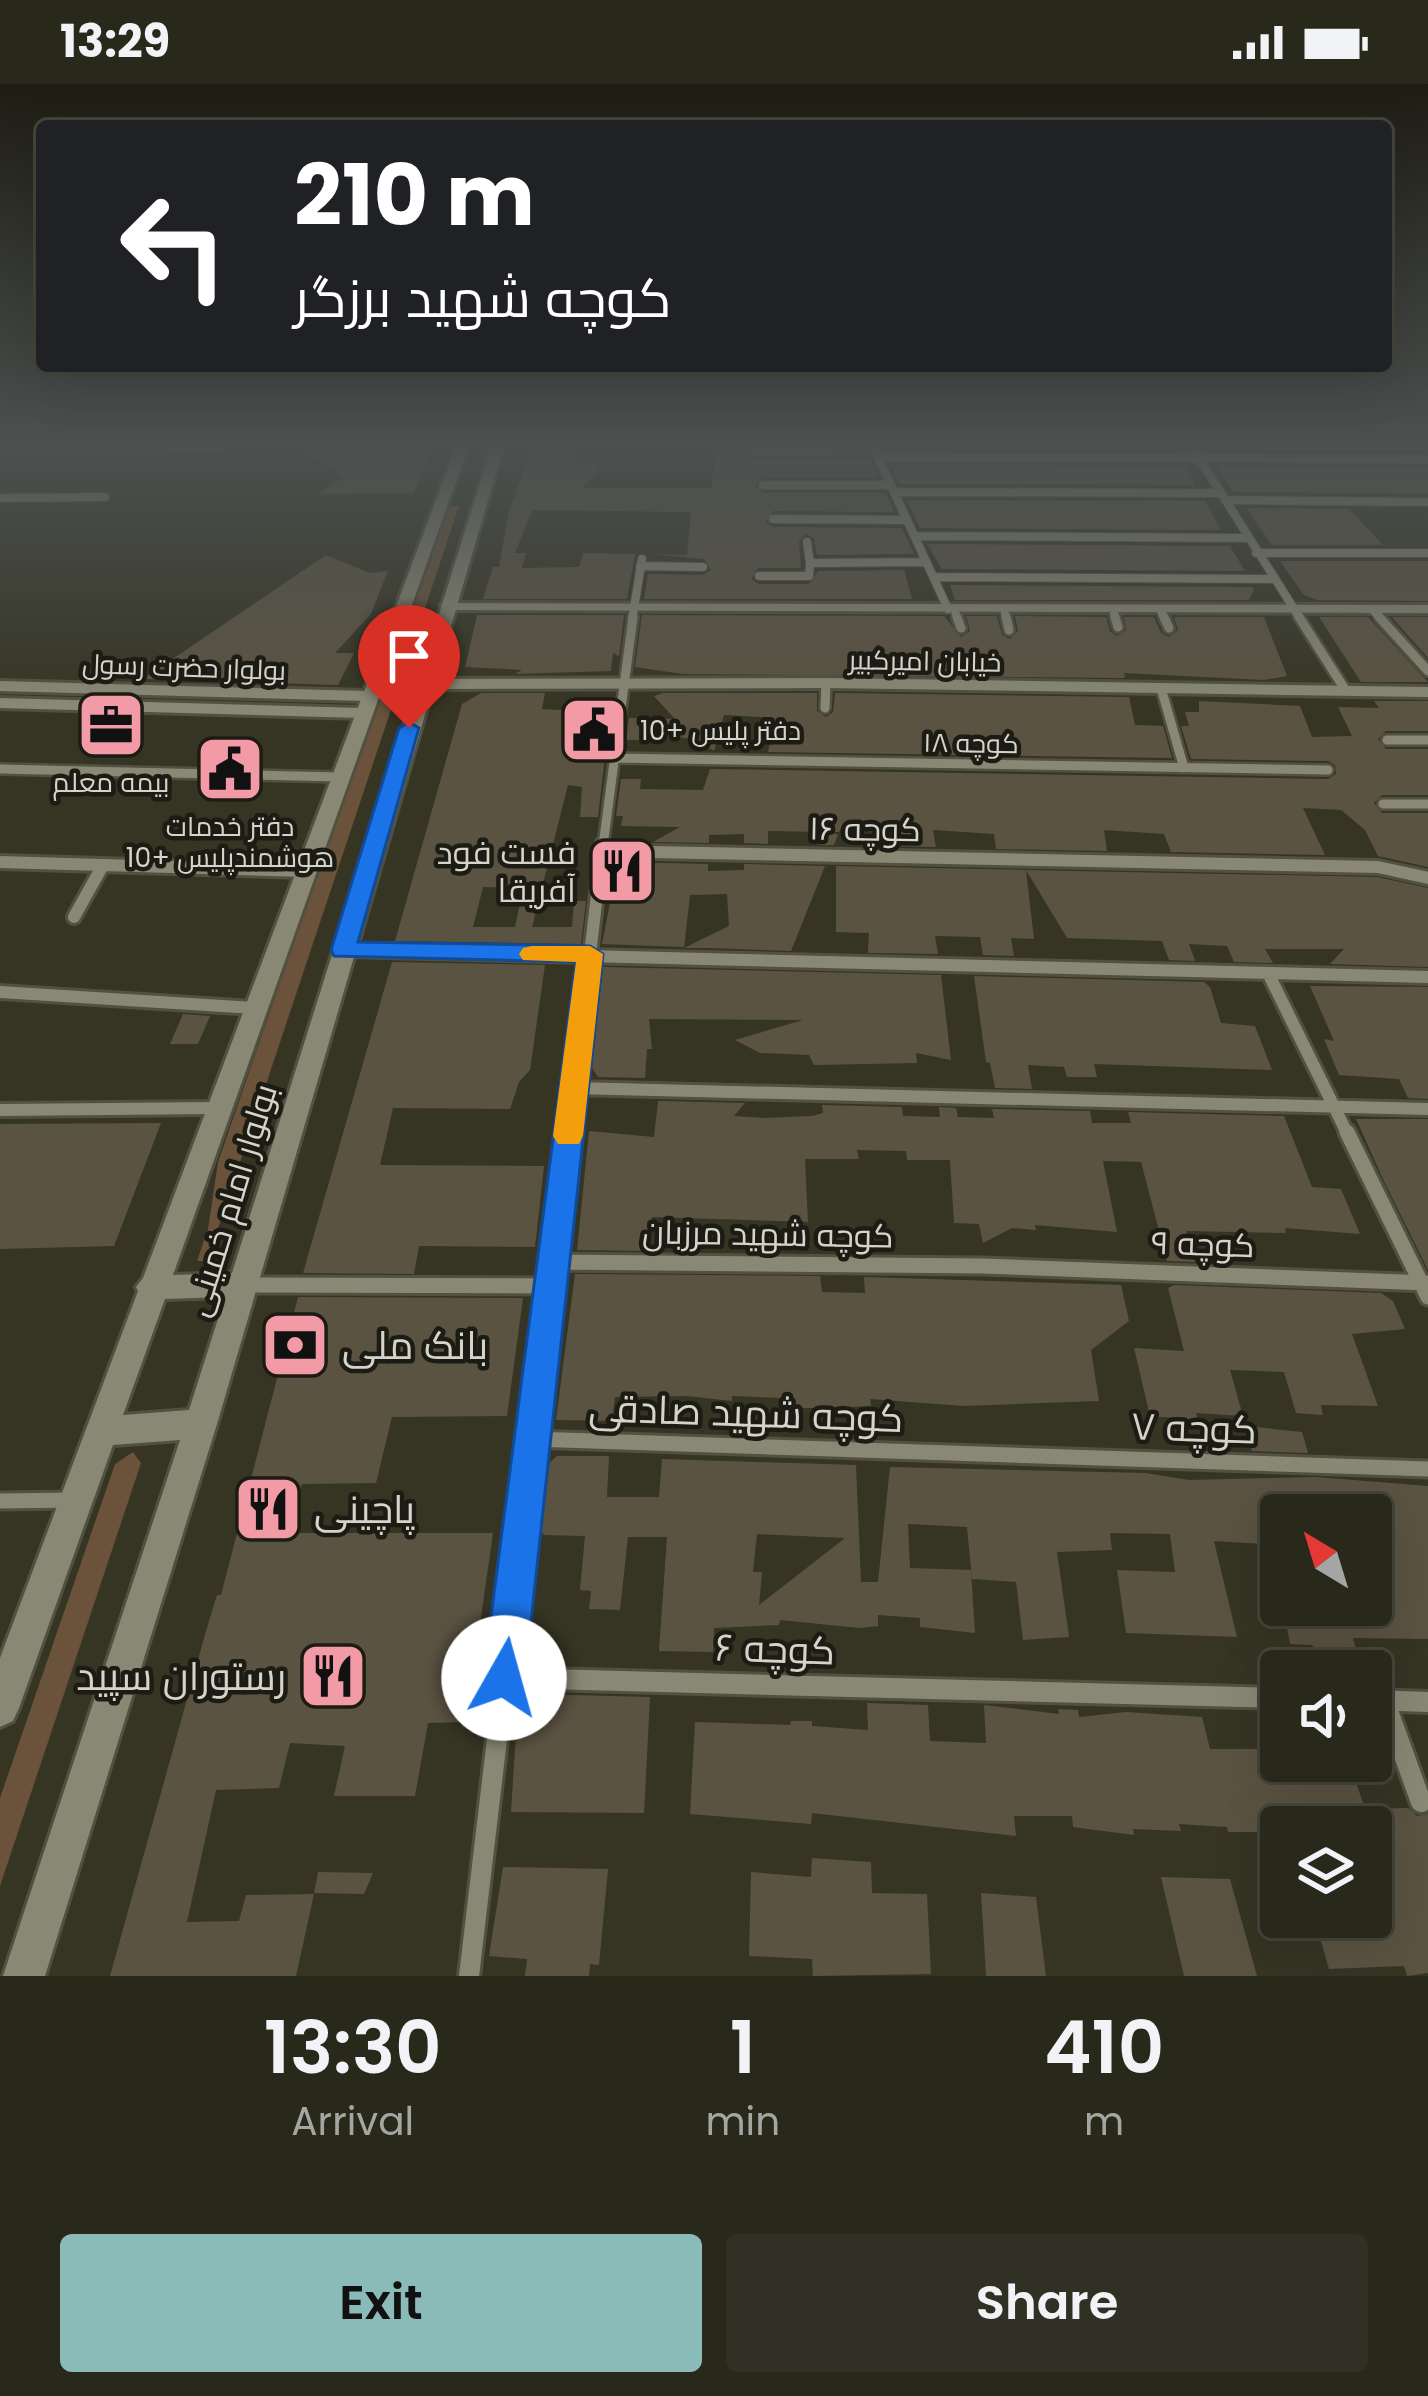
<!DOCTYPE html>
<meta charset="utf-8">
<style>
body{margin:0;font-family:Poppins,Cairo,sans-serif;background:#303024;color:#f1f3f6;height:100vh;display:flex;flex-direction:column;font-size:45px;white-space:nowrap}
*{box-sizing:border-box;margin:0}
p{font-size:39px;color:#a5a6a3}
.icon{flex:none;width:66px;height:66px;fill:none;stroke:currentColor;stroke-width:2;stroke-linecap:round;stroke-linejoin:round}
.map{position:relative;height:1892px;overflow:hidden}
.side{display:flex;flex-direction:column;background:#28281b;flex:1}
.side>*{flex:none}
.guide{position:absolute;left:36px;top:36px;width:1356px;height:252px;border-radius:12px;box-shadow:0 12px 48px #0002,0 0 0 3px #44443a;background:#202124;color:#fff;overflow:hidden}
.needle{width:78px;rotate:322deg}
.controls{position:absolute;left:1260px;top:1410px;display:grid;gap:24px}
.controls a{display:grid;place-items:center;width:132px;height:132px;border-radius:12px;background:#28281b;box-shadow:0 12px 48px #0002,0 0 0 3px #44443a;font-size:60px}
.pin{position:absolute;display:grid;place-items:center;width:102px;height:102px;color:#fff;margin:-123px -51px;border-radius:50% 50% 50% 0;rotate:-45deg;box-shadow:0 0 12px #0007}
.pin .icon{rotate:45deg}
.me{position:absolute;width:132px;margin:-66px;rotate:7deg;stroke-linejoin:round;filter:drop-shadow(0 0 9px #0008)}
.turn{display:flex;align-items:center;gap:42px;height:252px;padding:0 60px;font-size:54px}
.turn .icon{width:156px;height:156px;stroke-width:2.5}
.turn b{display:block;font-size:84px;line-height:102px}
.eta{display:flex;justify-content:space-evenly;align-items:center;height:204px;text-align:center}
.eta b{font-size:72px;font-weight:600;line-height:84px}
.cta{display:flex;gap:24px;margin-top:auto;padding:24px 60px}
.cta a{flex:1;height:138px;border-radius:12px;background:#8bbbb9;color:#111;font-size:48px;font-weight:600;line-height:138px;text-align:center}
.cta a+a{background:#303024;color:#f1f3f6}
.status{display:flex;justify-content:space-between;align-items:center;height:84px;padding:0 60px;background:#28281b;direction:ltr}
.status svg{height:33px;fill:currentColor}
.map>svg:first-child{display:block}
</style>
<div class="status"><b>13:29</b><svg viewBox="0 0 49 12"><path d="M0 12V9h3v3zM5 12V6h3v6zM10 12V3h3v9zM15 12V0h3v12zM26 1h20v11H26zM47 4h2v5h-2z"/></svg></div>
<div class="map">
<svg width="1428" height="1892" viewBox="0 0 1428 1892">
<rect width="100%" height="100%" fill="#363524"/>
<path fill="#6a533a" d="M459 422 207 1177H197L208 1145 218 1078 445 423Z
M133 1368 141 1379 0 1802V1714L115 1380Z"/>
<path fill="#5b5342" fill-rule="evenodd" d="M293 358H434L413 409 317 410 345 393Z
M533 358H574L568 377 601 382 583 404H711L717 358H863L752 359 744 368 752 375 869 374 878 393H763L755 402 763 409H886L894 428 773 427 765 438 773 443 902 444 914 470 817 471 814 454 805 450 799 458 801 484H758L751 495 759 500H809L818 487 904 486 912 515H644L648 490 703 491 711 486 704 475 649 470 687 471 691 428 532 426 515 469H526L522 484 579 483 583 469 635 470 627 515H483L493 483H499L509 427Z
M880 358H1171L1176 366 883 365Z
M1198 358H1428V367L1204 366Z
M891 381 1185 382 1195 401 899 400Z
M1216 382 1428 383V410L1234 408Z
M907 416 1205 417 1221 446 920 444Z
M1246 424 1349 425 1383 461H1272Z
M927 460 1230 462 1245 487 942 485Z
M326 471 370 489 388 487 371 530 335 569H354L338 601 143 595Z
M1280 477H1428V517L1317 516 1304 511Z
M950 501 1253 503 1254 506 1249 516H955Z
M477 531H624L619 572 613 569 611 587 515 590 522 586 465 583Z
M642 531 944 532 961 553 970 547 966 532H997L1002 551 1010 555 1018 547 1015 532 1106 533 1110 547 1117 552 1126 546 1124 533H1154L1161 549 1169 553 1178 546 1174 533H1264L1287 592 1264 596 1124 589 1125 594 683 590 635 583Z
M1319 533H1368L1428 598H1361Z
M1392 533H1428V574Z
M481 609H545L542 625 610 629 598 733H580L582 703 568 701 532 843H572L574 817H586L581 860 395 857 462 620ZM483 803 523 804 515 843H473Z
M663 609H817V627L826 633 833 628 835 609 1129 613 1135 641 1163 642 1172 674 768 668 775 634 724 631 714 667 695 655 648 650 647 656H626L629 634 675 635 654 612Z
M1199 617 1300 622 1312 653 1352 652 1338 623 1379 624 1374 617H1428V647H1386L1378 655 1386 665H1428V711H1382L1374 719 1382 729H1428V783L1378 772 1365 746 1341 726 1303 724 1325 771 1171 768 1164 750 1104 746 1107 767 996 765 994 750 933 746 936 763 883 762 887 742H842L839 748H832L838 751 834 761H819L827 748 768 747V760L744 759V750L709 751V759L653 758 680 743 621 742 623 732H616L621 695H641L640 705 703 706 710 685 1328 695 1336 690 1335 681 1328 677 1191 675 1181 642H1189L1185 628H1199Z
M618 778 708 780V787L744 786V780L825 782 791 867 602 860ZM727 810 729 842 684 864 690 811Z
M836 782 1026 786 1034 855 1011 854 1014 872 983 871 980 853 935 852 938 870 868 869 869 849 836 848Z
M1026 786 1377 793 1428 804V883L1330 880 1344 865H1265L1273 879 1234 878 1227 862 1189 860 1195 877 1169 876 1162 857 1067 854Z
M392 878 545 881 530 986 519 998 510 1025 393 1024 380 1081 544 1082 535 1163 419 1162 414 1190 303 1189Z
M603 883 941 891 951 976 916 969 917 979 814 981 809 971 760 969 735 956 803 936 649 935 652 965H647L645 994 598 993 592 984Z
M974 892 1204 898 1210 903 1221 939 1255 942 1272 986 1094 980 1097 993H1067L1064 983 1028 981 1032 1005 995 1004 990 979 986 978Z
M1310 902 1428 903V1015L1408 1014 1399 995 1339 991 1324 955 1334 957Z
M183 930 210 932 198 960H170Z
M658 1017 745 1019 734 1032 764 1034 812 1032 823 1029 822 1021 902 1023 903 1032 940 1033 939 1023 956 1024 958 1033 994 1034 992 1025 1090 1027 1092 1039H1131L1128 1028 1284 1032 1312 1103 1341 1105 1360 1150 1285 1144 1286 1149 1186 1147 1195 1178 1167 1177 1141 1078 1103 1077 1117 1148 1035 1141 1036 1146 1012 1144 983 1159 979 1140 954 1139 950 1076H907L906 1067 857 1066 859 1075H805L808 1138 652 1133 648 1167 577 1166 589 1047 654 1053Z
M1356 1035H1428V1186L1383 1095Z
M161 1039 114 1162 0 1165V1040Z
M575 1190 820 1192 822 1208 865 1209 864 1193 1121 1201 1129 1237 1091 1266 1099 1317 964 1322 870 1315 871 1322 823 1324H792V1319H779L781 1314 732 1312V1317L687 1312 615 1313 612 1337 556 1336Z
M1174 1201 1381 1209 1393 1217 1405 1245 1352 1250 1378 1322 1321 1321 1323 1331 1296 1329 1284 1288 1230 1286 1243 1332 1196 1329 1198 1336 1150 1332 1134 1264 1184 1267 1168 1204Z
M298 1213 523 1214 507 1332 392 1333 376 1399 302 1400 289 1449H493L466 1638 428 1639 415 1712H334L345 1662 290 1659 279 1704 216 1706 187 1838 239 1837 246 1811 314 1810 296 1892H110L206 1547 217 1511H221Z
M1245 1342 1302 1348 1308 1369 1252 1367Z
M557 1372H609L607 1413H659L662 1375 856 1381 861 1498H878L890 1383 1145 1389 1189 1396 1316 1393 1428 1402V1555L1353 1554 1357 1569 1319 1568 1312 1561 1290 1560 1283 1521H1371V1431H1281V1495L1276 1496 1265 1460 1214 1457 1237 1553 1126 1549 1117 1486 1175 1488 1170 1450 1110 1449 1112 1466 1057 1468 1069 1553 1023 1556 1016 1498 972 1495 967 1443 908 1440 910 1484 971 1486 975 1549 920 1543V1534L878 1531V1542L860 1544 780 1536 779 1541 714 1544 713 1568 659 1567 667 1453H628L620 1526 589 1525 591 1507 580 1506 585 1452 544 1451 541 1447 550 1378ZM757 1450 845 1454 759 1521 762 1488H753Z
M532 1610 650 1613 644 1729 511 1728 517 1634Z
M867 1619 928 1621 930 1657 986 1659 984 1621 1059 1630 1058 1625 1078 1626 1079 1633 1126 1628 1202 1633 1210 1665H1266L1259 1636H1281V1677H1349L1365 1725 1408 1724 1417 1732 1428 1730V1889L1407 1892 1404 1882 1329 1885 1314 1833H1371V1743H1321L1320 1727H1313L1314 1731 1285 1729 1288 1741H1281V1748H1228L1227 1743 1179 1740 1181 1747 1133 1745 1134 1751 1073 1743 1072 1732H1014L1016 1752 812 1729 811 1740 690 1730 695 1638 790 1641 791 1637H812V1642L868 1646Z
M1371 1638 1377 1639 1395 1689 1371 1688Z
M812 1774 871 1778 872 1809 927 1810 931 1890 813 1892 812 1875 749 1872 751 1788 811 1793Z
M503 1783 608 1785 599 1881 590 1880 589 1892H525L527 1875 489 1872Z
M318 1788 373 1789 364 1810 314 1809Z
M1161 1793 1230 1795 1257 1892H1184Z
M981 1809 1036 1813 1046 1892H986Z"/>
<g fill="none" stroke-linecap="round" stroke-linejoin="round">
<defs>
<path id="minor-far4" d="M871 358 948 525
M1189 358 1301 536
M0 366 218 365
M752 367 875 366
M878 373 1428 375
M763 401H891
M894 408 1220 409
M0 414 105 413
M1225 416 1428 418
M773 435 907 436
M915 452 1247 454
M807 458 810 479
M1256 469H1428
M810 479 926 478
M640 482 703 483
M759 492H809L810 479
M934 493 1272 495
M954 525 958 536
M1004 525 1007 536
M1113 525 1116 536
M1160 525 1165 536
M1372 525 1382 536
M632 536 642 475"/>
<path id="minor-far3" d="M957 533 961 544
M1006 533 1009 546
M1115 533 1118 543
M1164 533 1169 544
M1299 533 1346 607
M1379 533 1428 587
M1161 604 1184 684
M825 624 826 599
M1387 656H1428
M613 674 1328 686
M0 685 338 693
M1383 720H1428
M603 762 633 533"/>
<path id="minor-far2" d="M602 767 1378 783 1428 794
M0 778 304 787
M74 833 103 781
M345 866 1428 893
M1268 889 1348 1051
M0 908 254 924
M574 1004 1428 1025
M0 1026 217 1024
M569 1051 603 759"/>
<path id="minor-far1" d="M1347 1048 1428 1213
M553 1178 983 1182 1428 1199
M244 1201 552 1202
M532 1355 1428 1385
M0 1417 73 1416
M525 1421 569 1048"/>
<path id="minor" d="M504 1594 1281 1614
M1371 1616 1428 1618
M1384 1616 1421 1718
M469 1892 525 1418"/>
<path id="tertiary" d="M446 519 1428 521V529L441 526V520Z
M826 594 1428 603V613L826 604 422 605 414 600 422 595Z
M0 597 367 607 375 612 367 617 0 607Z
M0 614 362 624 370 629 362 634 0 624Z"/>
<path id="secondary" d="M458 358H470L173 1191 232 1189 493 358H505L217 1340 45 1892H3L180 1356 113 1361 19 1624 13 1637 0 1643V1574L138 1207 136 1203 143 1194ZM225 1213 189 1326 123 1331 165 1215Z"/>
</defs>
<use href="#minor-far4" stroke="#515041" stroke-width="10"/>
<use href="#minor-far3" stroke="#515041" stroke-width="14"/>
<use href="#minor-far2" stroke="#515041" stroke-width="18"/>
<use href="#minor-far1" stroke="#515041" stroke-width="21"/>
<use href="#minor" stroke="#515041" stroke-width="26"/>
<use href="#tertiary" stroke="#515041" stroke-width="6"/>
<use href="#secondary" stroke="#515041" stroke-width="6"/>
<use href="#minor-far4" stroke="#898875" stroke-width="8"/>
<use href="#minor-far3" stroke="#898875" stroke-width="9"/>
<use href="#minor-far2" stroke="#898875" stroke-width="12"/>
<use href="#minor-far1" stroke="#898875" stroke-width="15"/>
<use href="#minor" stroke="#898875" stroke-width="20"/>
<use href="#tertiary" fill="#898875" fill-rule="evenodd"/>
<use href="#secondary" fill="#898875" fill-rule="evenodd"/>
</g>
<linearGradient id="sky" x2="0" y2="1"><stop stop-color="#1e1d14"/><stop offset="0.58" stop-color="#4c5150"/><stop offset="1" stop-color="#4c5150" stop-opacity="0"/></linearGradient>
<rect width="1428" height="622" fill="url(#sky)"/>
<path fill="#1a73e8" stroke="#114b97" stroke-width="3" d="M409 638 419 644 358 858 590 862 603 870 525 1594 519 1608 504 1614 489 1608 483 1594 576 878 334 872 331 866 399 644Z"/>
<path fill="#f59e0b" d="M532 862H590L603 870 583 1052 579 1060H558L553 1052 576 878 523 876 519 870 523 864Z"/>
<defs>
<symbol id="office-square" viewBox="-11 -11 22 22"><rect x="-9" y="-9" width="18" height="18" rx="4" fill="#f39aa7" stroke="#1c1c14"/><path d="M-6-3h4V-5.5h4V-3h4V5H-6ZM-1-4.5V-3h2v-1.5ZM-6 0V1H6V0Z" fill="#111"/></symbol>
<symbol id="civic-square" viewBox="-11 -11 22 22"><rect x="-9" y="-9" width="18" height="18" rx="4" fill="#f39aa7" stroke="#1c1c14"/><path d="M-.6-6.5H3V-4.5H.6V-3L4-1V1h2V6H-6V1h2V-1L-.6-3ZM-1.2 2.5V6h2.4V2.5Z" fill="#111"/></symbol>
<symbol id="restaurant-square" viewBox="-11 -11 22 22"><rect x="-9" y="-9" width="18" height="18" rx="4" fill="#f39aa7" stroke="#1c1c14"/><path d="M-5-6h1v4h1v-4h1v4h1v-4h1v5L-1.5 .5V6h-2V.5L-5-1ZM5-6V6H3V1.5H1.5Q1.5-4 5-6Z" fill="#111"/></symbol>
<symbol id="bank-square" viewBox="-11 -11 22 22"><rect x="-9" y="-9" width="18" height="18" rx="4" fill="#f39aa7" stroke="#1c1c14"/><path d="M-6-4H6V4H-6ZM0-2.3a2.3 2.3 0 1 0 0 4.6a2.3 2.3 0 1 0 0-4.6Z" fill="#111"/></symbol>
</defs>
<g fill-rule="evenodd">
<use href="#office-square" x="73" y="603" width="76" height="76"/>
<use href="#civic-square" x="556" y="608" width="76" height="76"/>
<use href="#civic-square" x="192" y="647" width="76" height="76"/>
<use href="#restaurant-square" x="584" y="749" width="76" height="76"/>
<use href="#bank-square" x="257" y="1223" width="76" height="76"/>
<use href="#restaurant-square" x="230" y="1387" width="76" height="76"/>
<use href="#restaurant-square" x="295" y="1554" width="76" height="76"/>
</g>
<g text-anchor="middle" dominant-baseline="central" stroke-width="9" stroke-linejoin="round" paint-order="stroke">
<g font-size="27" fill="#d5d4ca" stroke="#1c1c14">
<text transform="translate(925 577) rotate(1)">خیابان امیرکبیر</text>
<text transform="translate(184 583) rotate(2)">بولوار حضرت رسول</text>
<text transform="translate(971 659) rotate(1)">کوچه ۱۸</text>
</g>
<g font-size="27" fill="#d5d4ca" stroke="#1c1c14">
<text x="640" y="646" text-anchor="start">دفتر پلیس +10</text>
<text x="111" y="698">بیمه معلم</text>
<text x="230" y="742">دفتر خدمات<tspan x="230" dy="31">هوشمندپلیس +10</tspan></text>
</g>
<g font-size="33" fill="#d5d4ca" stroke="#1c1c14">
<text transform="translate(865 745) rotate(1)">کوچه ۱۶</text>
<text transform="translate(231 1116) rotate(-73)">بولوار امام خمینی</text>
<text transform="translate(768 1150) rotate(1)">کوچه شهید مرزبان</text>
<text transform="translate(1203 1160) rotate(2)">کوچه ۹</text>
</g>
<g font-size="33" fill="#d5d4ca" stroke="#1c1c14" text-anchor="end">
<text x="576" y="768">فست فود<tspan x="576" dy="38">آفریقا</tspan></text>
</g>
<g font-size="39" fill="#d5d4ca" stroke="#1c1c14" text-anchor="start">
<text x="342" y="1261">بانک ملی</text>
<text x="314" y="1425">پاچینی</text>
<text x="286" y="1592" text-anchor="end">رستوران سپید</text>
</g>
<g font-size="39" fill="#d5d4ca" stroke="#1c1c14">
<text transform="translate(746 1329) rotate(2)">کوچه شهید صادقی</text>
<text transform="translate(1194 1344) rotate(2)">کوچه ۷</text>
<text transform="translate(775 1565) rotate(2)">کوچه ۶</text>
</g>
</g>
</svg>
<div class="controls">
<a><svg class="needle" viewBox="-14 -14 28 28"><path d="M0-13l5 13h-10z" fill="#e53935"/><path d="M0 13l5-13h-10z" fill="#a5a6a3"/></svg></a>
<a><svg class="icon" aria-label="sound" viewBox="0 0 24 24"><path d="M4 9h4l5-4v14l-5-4H4zM17 9q2 3 0 6"/></svg></a>
<a><svg class="icon" aria-label="layers" viewBox="0 0 24 24"><path d="M12 4l9 5-9 5-9-5zM3 14l9 5 9-5"/></svg></a>
</div>
<div class="pin" style="left:409px;top:644px;background:#d93025"><svg class="icon" aria-label="arrive" viewBox="0 0 24 24"><path d="M6 21V4h12l-3 4 3 4H6"/></svg></div>
<svg class="me" style="left:504px;top:1594px" viewBox="-20 -20 40 40"><circle r="19" fill="#fff"/><path d="M0-13L10 11 0 6-10 11z" fill="#1a73e8"/></svg>
<div class="guide">
<div class="turn"><svg class="icon" aria-label="left" viewBox="0 0 24 24"><path d="M17 20v-9H6M10 6l-5 5 5 5"/></svg><div><b>210 m</b>کوچه شهید برزگر</div></div>
</div>
</div>
<section class="side">
<div class="eta">
<div><b>13:30</b><p>Arrival</p></div>
<div><b>1</b><p>min</p></div>
<div><b>410</b><p>m</p></div>
</div>
<div class="cta"><a>Exit</a><a>Share</a></div>
</section>
